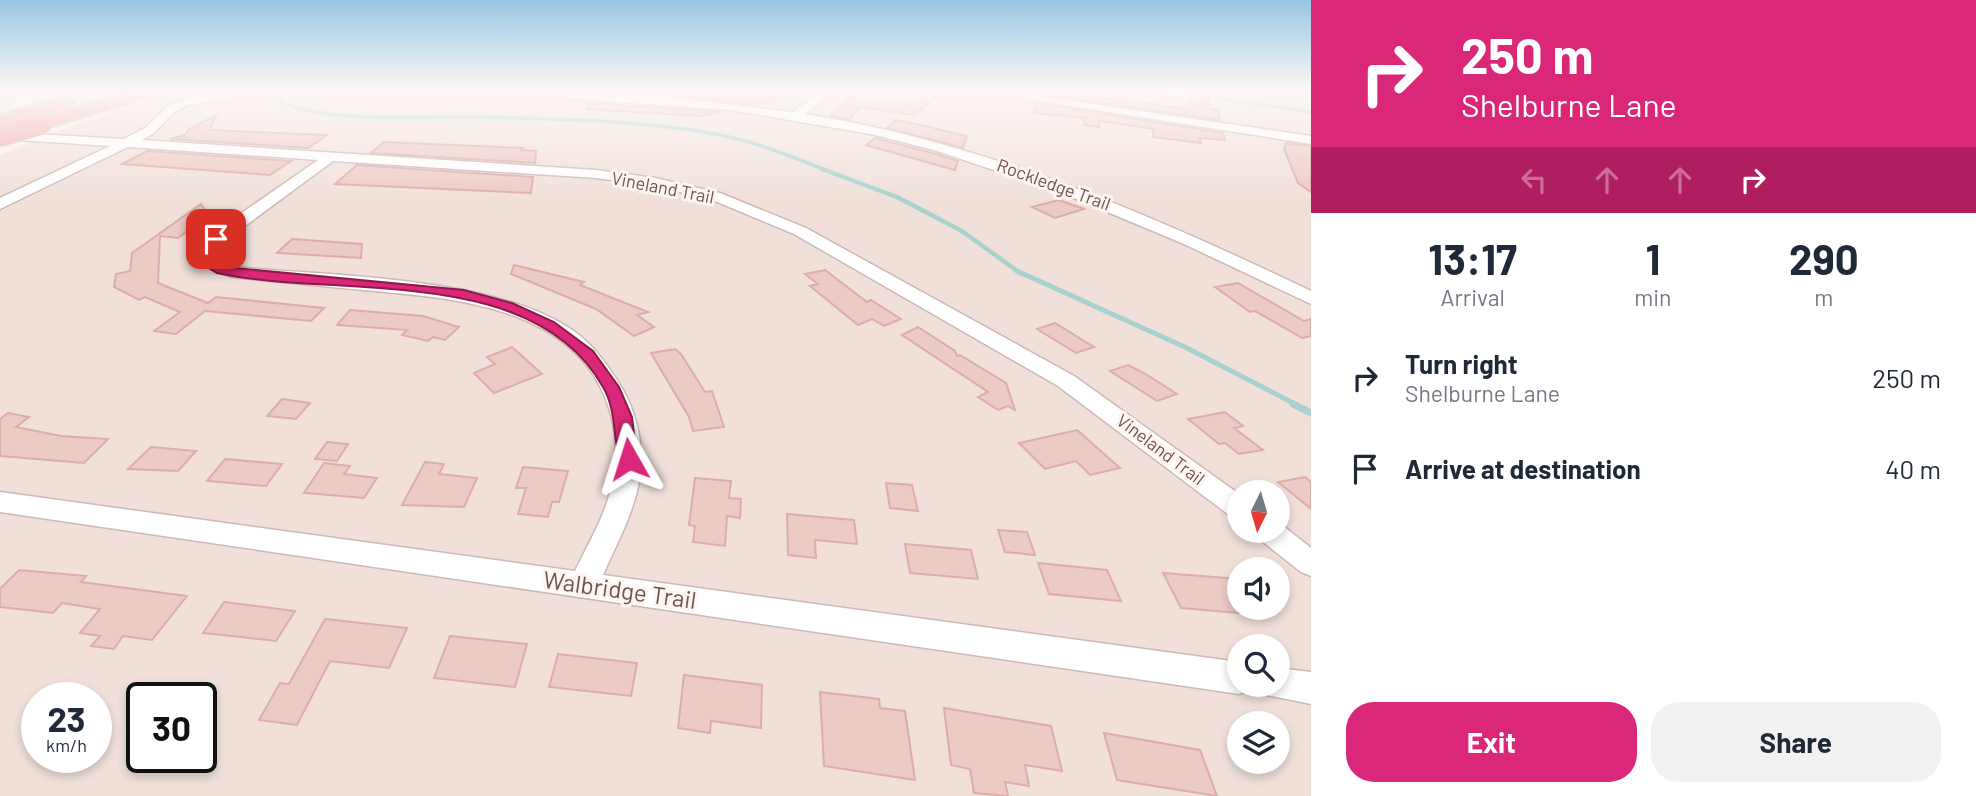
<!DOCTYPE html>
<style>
body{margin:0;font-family:Barlow,sans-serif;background:#f2f2f3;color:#1f2937;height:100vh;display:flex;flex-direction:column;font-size:26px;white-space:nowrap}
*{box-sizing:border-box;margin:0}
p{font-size:23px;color:#747a83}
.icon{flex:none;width:38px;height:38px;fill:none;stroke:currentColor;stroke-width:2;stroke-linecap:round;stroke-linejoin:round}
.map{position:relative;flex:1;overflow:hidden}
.sheet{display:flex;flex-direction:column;background:#fff;width:665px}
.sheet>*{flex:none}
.guide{background:#db2777;color:#fff;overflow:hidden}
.needle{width:46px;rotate:185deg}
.buttons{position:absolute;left:1227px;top:480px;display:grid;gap:14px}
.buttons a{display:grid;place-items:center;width:63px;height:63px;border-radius:50%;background:#fff;box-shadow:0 4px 10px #0003;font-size:35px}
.speed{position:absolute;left:21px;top:682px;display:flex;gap:14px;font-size:35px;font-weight:700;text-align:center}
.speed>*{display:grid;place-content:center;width:91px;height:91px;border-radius:50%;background:#fff;box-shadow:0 4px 10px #0003;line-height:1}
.speed small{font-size:18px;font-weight:400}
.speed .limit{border:4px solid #111;border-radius:10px;background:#fff;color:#111}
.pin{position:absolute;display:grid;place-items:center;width:60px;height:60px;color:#fff;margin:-30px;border-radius:14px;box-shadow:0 4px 10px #0006}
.me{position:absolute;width:77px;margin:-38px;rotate:354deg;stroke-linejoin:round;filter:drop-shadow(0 0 5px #0008)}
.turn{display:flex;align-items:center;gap:24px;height:147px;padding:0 35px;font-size:32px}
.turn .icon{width:91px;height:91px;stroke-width:2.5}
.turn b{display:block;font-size:49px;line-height:60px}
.lanes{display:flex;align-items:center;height:66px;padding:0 35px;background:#0003;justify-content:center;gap:35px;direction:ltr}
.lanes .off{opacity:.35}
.eta{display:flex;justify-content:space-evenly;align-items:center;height:119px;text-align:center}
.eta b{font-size:42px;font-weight:700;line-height:49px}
.primary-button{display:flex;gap:14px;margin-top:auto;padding:14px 35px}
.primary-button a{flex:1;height:80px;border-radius:28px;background:#db2777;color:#fff;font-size:28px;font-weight:700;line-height:80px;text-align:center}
.primary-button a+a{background:#f2f2f3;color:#1f2937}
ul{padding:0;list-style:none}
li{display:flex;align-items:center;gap:21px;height:91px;padding:0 35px}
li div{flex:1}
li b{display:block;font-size:26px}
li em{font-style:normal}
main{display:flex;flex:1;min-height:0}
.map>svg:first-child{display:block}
</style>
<main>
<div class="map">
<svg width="1311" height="796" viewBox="0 0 1311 796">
<rect width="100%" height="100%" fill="#faf0ea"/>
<path fill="#f1e0da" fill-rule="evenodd" d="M0 90H65L0 107Z
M195 90H1311V796H0V155L94 117ZM1239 492H1278V530H1239ZM1239 569H1278V607H1239ZM1239 646H1278V684H1239ZM37 698H96V758H37ZM142 698H201V758H142ZM1239 723H1278V761H1239Z"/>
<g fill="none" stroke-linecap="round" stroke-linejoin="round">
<path stroke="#a9d2cd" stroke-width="3.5" d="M279 90 282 102C332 125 430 115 487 117 564 120 645 120 720 135 757 142 792 157 826 170
M1161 90 1311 112"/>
<path stroke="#a9d2cd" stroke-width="4.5" d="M822 169 897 197 962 231 1020 273"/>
<path stroke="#a9d2cd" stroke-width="5" d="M1017 271 1187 348 1297 405"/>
<path stroke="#a9d2cd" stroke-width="7" d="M1293 404 1311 413"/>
</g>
<path fill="#eccac5" stroke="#dcaea8" stroke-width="2" d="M587 90H704L776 97V101L756 105 650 92Z
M857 90H920L940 93 915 115 860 107 850 120 831 116Z
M1043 90 1189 109 1190 90H1210L1208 108 1218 110 1220 120 1041 94Z
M587 103 720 112 699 116 587 109Z
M1036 103 1223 133 1225 140 1200 138 1201 143 1153 137 1154 129 1135 126 1099 121V127L1084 125 1085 118 1034 113Z
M216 115 210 130 327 135 308 148 170 139 185 135 188 130Z
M896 120 916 124 967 136 963 148 887 128Z
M875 138 936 154 958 161 955 170 866 145Z
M384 142 523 148 521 150 536 151 535 163 371 153Z
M1286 143 1311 146V192L1298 183 1284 149Z
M147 151 291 161 270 175 122 164Z
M357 165 533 177 531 193 335 184Z
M1059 200 1084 209 1055 218 1032 207Z
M201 204 209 215 178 238 160 236 158 283 208 303 216 297 324 308 311 321 205 311 176 334 154 331 180 312 145 297 139 300 114 287 116 274 130 271 132 253Z
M292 239 362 244 361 258 277 253Z
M514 265 584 282 580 285 648 312 637 315 654 327 634 336 596 309 511 274Z
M825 270 867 302 871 300 901 319 884 326 872 319 858 325 810 286 818 284 805 274Z
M1238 283 1304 321 1311 319V336L1302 338 1255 311 1250 312 1215 287Z
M350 310 423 316 459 327 445 340 433 337 428 341 402 335 407 330 337 325Z
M1055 323 1094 347 1076 353 1037 329Z
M918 327 955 351 957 356 960 355 1006 383 1015 410 1008 406 998 410 978 397 988 392 902 335Z
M512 347 542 374 494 393 474 373 495 364 487 357Z
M675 349 681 354 705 392 712 391 724 427 693 431 689 417 651 353Z
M1128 365 1144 373 1177 394 1157 401 1110 371Z
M282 399 310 403 296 419 267 416Z
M1225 412 1243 426 1234 428 1263 450 1239 454 1225 443 1219 444 1188 419Z
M8 413 29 417 16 427 61 436 108 439 84 463 0 456V419Z
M1077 430 1120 468 1090 475 1076 461 1045 469 1019 443Z
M327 442 348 444 337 461 315 459Z
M151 447 196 451 178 471 128 469Z
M225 459 282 464 266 486 207 481Z
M425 462 444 464 439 474 477 478 464 507 402 505Z
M324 463 350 466 344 474 377 478 364 498 304 493Z
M523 467 568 471 559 502H552L548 517 518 514 526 488H516Z
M1305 477 1311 482V509L1278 482Z
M695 478 731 481 729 498 741 499 740 518 727 516 725 546 693 542 695 526 689 525Z
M886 483 912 485 918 511 890 508Z
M787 514 854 520 857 544 815 540 816 558 788 555Z
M998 530 1027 532 1035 555 1005 552Z
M905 544 971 550 978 579 910 573Z
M1038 563 1107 570 1121 601 1049 594Z
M19 570 86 576 81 582 187 596 152 640 123 636 114 649 91 646 100 636 80 633 100 609 62 603 53 613 0 607V589Z
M1163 573 1239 579V613L1181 608Z
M224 602 295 611 276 641 203 633Z
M325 619 407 628 389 668 330 661 297 725 259 720 280 683 289 684Z
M450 636 527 644 515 687 434 678Z
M558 654 637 663 631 696 549 687Z
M684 675 762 685 761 728 711 721 710 733 678 728Z
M820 692 879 699 880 708 905 711 915 780 824 766Z
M944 708 1051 726 1062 771 1025 765 1029 786 1005 782 1008 796 974 793 970 769 951 765Z
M1104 733 1200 750 1217 796 1117 780Z"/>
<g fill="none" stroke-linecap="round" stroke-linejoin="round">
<defs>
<path id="minor" d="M239 90H285L188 105 173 113 154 133 142 140 596 170 655 178 720 193 806 228 1074 376 1239 494V518L1229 515 1058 386 794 234 710 199 655 186 596 178 333 161 222 243 215 253 216 259 234 267C330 276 498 276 575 332 593 345 605 362 617 380 636 408 644 442 640 476 635 511 617 543 603 575L1239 662V684H1253L1251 689 1239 694 0 512V492L575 571C588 544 604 518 611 488 618 461 617 432 608 405 574 305 451 298 363 290 319 286 275 281 231 277L199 262 197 253 210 235 318 160 128 147 0 209V198L110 146 3 139 0 132 124 139 145 128 168 106 197 96Z
M484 90 650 95 793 112 823 90H835L805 114C983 142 1150 214 1311 291V304L1184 244 1062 193 937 151 876 135 731 110 489 93Z
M969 90H996L1311 136V144Z
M1278 522 1311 548V576L1301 572 1258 538 1254 530H1278Z
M1278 668 1311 672V704L1266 695 1261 684H1278Z"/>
<path id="motorway" d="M134 90H162L159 94 49 127 42 129 32 123 35 119Z
M65 96 74 102 72 106 0 127V115Z"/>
</defs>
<use href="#minor" stroke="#cdb8b4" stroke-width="3"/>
<use href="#motorway" stroke="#d5cbcb" stroke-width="4"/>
<use href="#minor" fill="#fff" fill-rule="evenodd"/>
<use href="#motorway" fill="#ecaaaa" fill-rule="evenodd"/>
<defs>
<path id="motorway-bridge" d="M0 136 42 123"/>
</defs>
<use href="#motorway-bridge" stroke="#d5cbcb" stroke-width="23" stroke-linecap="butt"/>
<use href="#motorway-bridge" stroke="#ecaaaa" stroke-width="21"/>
</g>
<linearGradient id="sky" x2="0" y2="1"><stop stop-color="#98c6e4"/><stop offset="0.45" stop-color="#fdf8f6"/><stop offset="1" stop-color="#fdf8f6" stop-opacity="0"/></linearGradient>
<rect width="1311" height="201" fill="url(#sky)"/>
<path fill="#db2777" stroke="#8e194d" stroke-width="2" d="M216 235 222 239 214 249 212 257 224 267 464 290 512 303 554 322 593 351 619 387 632 417 637 459 635 464H622C612 446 618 412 603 387 533 262 335 299 217 273L204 265 200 257 204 245Z"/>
<g text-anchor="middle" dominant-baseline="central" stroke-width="6" stroke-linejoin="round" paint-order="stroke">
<g font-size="18" fill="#725351" stroke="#fdf5f0">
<text transform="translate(1054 184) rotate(20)">Rockledge Trail</text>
<text transform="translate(663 187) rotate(11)">Vineland Trail</text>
<text transform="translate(1161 449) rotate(37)">Vineland Trail</text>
</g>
<g font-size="24" fill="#725351" stroke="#fdf5f0">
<text transform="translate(620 589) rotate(8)">Walbridge Trail</text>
</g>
</g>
</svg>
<div class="buttons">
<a><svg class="needle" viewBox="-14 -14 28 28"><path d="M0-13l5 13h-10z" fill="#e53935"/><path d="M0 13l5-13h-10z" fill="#747a83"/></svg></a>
<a><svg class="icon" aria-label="sound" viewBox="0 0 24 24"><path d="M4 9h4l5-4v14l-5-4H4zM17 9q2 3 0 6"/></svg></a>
<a><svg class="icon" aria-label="search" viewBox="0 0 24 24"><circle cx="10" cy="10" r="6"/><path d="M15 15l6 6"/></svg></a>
<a><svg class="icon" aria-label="layers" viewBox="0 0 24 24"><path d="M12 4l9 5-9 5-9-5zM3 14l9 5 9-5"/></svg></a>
</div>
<div class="speed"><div>23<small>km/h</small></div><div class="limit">30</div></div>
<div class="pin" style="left:216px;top:239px;background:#d93025"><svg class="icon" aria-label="arrive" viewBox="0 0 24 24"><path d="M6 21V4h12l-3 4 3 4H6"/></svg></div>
<svg class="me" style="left:629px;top:459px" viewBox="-20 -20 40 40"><path d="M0-17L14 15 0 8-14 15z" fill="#db2777" stroke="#fff" stroke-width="4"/></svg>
</div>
<section class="sheet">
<div class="guide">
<div class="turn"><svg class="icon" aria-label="right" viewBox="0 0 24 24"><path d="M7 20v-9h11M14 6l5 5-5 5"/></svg><div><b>250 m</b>Shelburne Lane</div></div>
<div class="lanes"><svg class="icon off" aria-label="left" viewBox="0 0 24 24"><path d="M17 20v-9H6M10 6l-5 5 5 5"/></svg><svg class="icon off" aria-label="ahead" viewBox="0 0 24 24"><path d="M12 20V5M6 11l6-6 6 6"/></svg><svg class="icon off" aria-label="ahead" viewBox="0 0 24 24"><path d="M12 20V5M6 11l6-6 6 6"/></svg><svg class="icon" aria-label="right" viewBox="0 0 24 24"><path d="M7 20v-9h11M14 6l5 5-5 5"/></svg></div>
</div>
<div class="eta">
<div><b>13:17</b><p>Arrival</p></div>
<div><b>1</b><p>min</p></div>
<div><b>290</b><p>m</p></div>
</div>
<ul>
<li><svg class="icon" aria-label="right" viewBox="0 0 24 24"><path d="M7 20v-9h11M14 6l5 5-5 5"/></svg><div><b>Turn right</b><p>Shelburne Lane</p></div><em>250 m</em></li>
<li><svg class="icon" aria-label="arrive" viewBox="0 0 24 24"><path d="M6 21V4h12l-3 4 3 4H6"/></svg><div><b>Arrive at destination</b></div><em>40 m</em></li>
</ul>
<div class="primary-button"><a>Exit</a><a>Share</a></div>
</section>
</main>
